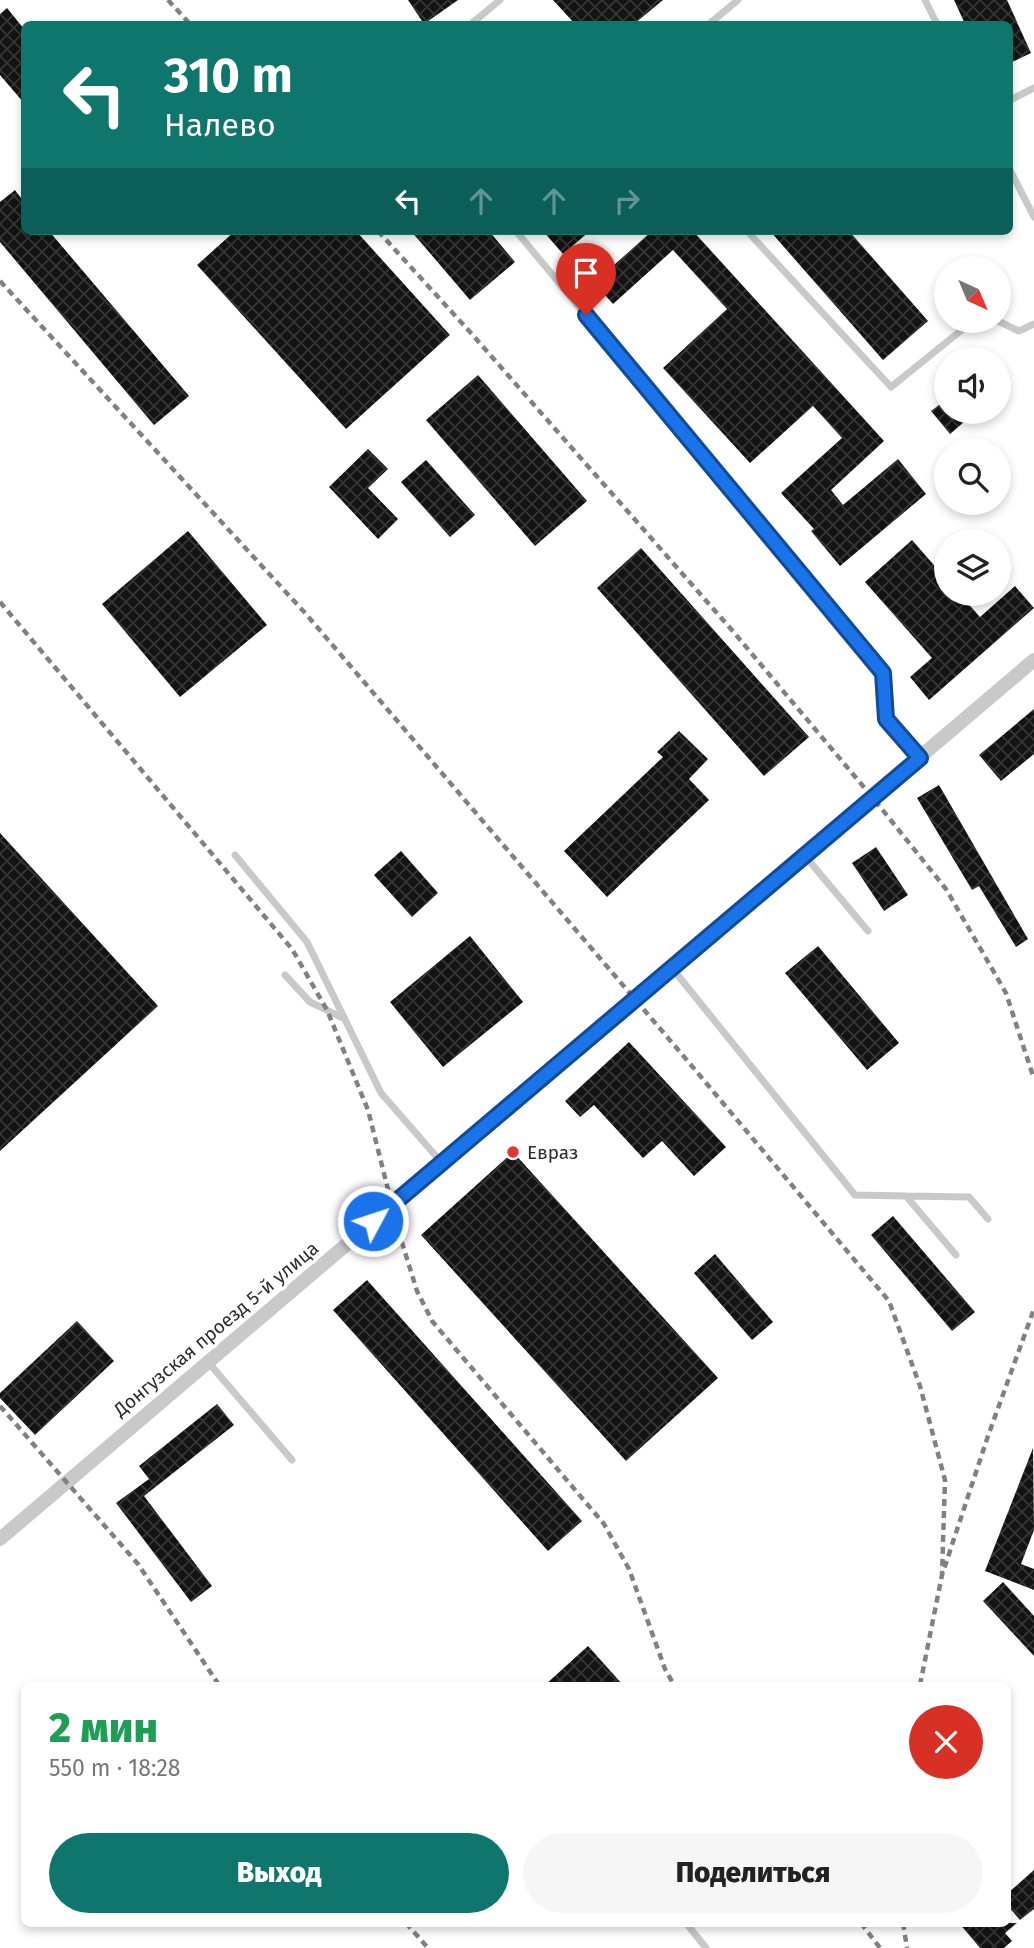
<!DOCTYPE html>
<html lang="ru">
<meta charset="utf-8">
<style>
body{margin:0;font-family:"Fira Sans",sans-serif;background:#f6f6f6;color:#222;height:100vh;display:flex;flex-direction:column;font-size:26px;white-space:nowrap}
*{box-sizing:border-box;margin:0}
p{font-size:23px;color:#767676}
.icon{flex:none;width:38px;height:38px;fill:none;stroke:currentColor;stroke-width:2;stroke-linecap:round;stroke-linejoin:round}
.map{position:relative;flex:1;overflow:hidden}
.sheet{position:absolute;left:21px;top:1682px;width:990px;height:245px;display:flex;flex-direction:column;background:#fff;border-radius:10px;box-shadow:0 4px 10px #0003}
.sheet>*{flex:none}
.banner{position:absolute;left:21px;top:21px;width:992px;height:214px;border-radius:10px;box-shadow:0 4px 10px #0003;background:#0f766e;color:#fff;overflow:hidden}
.needle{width:46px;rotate:136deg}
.buttons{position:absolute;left:934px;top:256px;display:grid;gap:14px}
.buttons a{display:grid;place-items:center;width:77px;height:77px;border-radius:50%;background:#fff;box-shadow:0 4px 10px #0003;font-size:35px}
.pin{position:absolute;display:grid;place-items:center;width:60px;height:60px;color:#fff;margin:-72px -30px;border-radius:50% 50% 50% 0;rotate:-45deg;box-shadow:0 0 7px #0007}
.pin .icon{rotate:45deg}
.me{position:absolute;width:77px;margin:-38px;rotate:50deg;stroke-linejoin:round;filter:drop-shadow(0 0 5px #0008)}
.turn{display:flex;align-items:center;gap:24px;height:147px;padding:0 28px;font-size:32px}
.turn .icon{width:91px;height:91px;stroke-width:2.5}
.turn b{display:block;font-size:49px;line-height:60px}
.lanes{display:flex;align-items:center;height:66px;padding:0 28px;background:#0003;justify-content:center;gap:35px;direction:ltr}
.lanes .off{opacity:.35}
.round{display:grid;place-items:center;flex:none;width:74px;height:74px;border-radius:37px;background:#f6f6f6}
.overview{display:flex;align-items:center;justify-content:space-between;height:119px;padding:0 28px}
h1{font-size:42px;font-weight:800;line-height:52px;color:#1e9e55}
.primary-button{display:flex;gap:14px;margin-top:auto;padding:14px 28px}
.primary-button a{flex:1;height:80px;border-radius:42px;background:#0f766e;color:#fff;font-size:28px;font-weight:800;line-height:80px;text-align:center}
.primary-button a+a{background:#f6f6f6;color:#222}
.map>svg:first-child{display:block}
</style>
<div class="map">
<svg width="1034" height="1948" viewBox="0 0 1034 1948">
<defs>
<pattern id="building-cross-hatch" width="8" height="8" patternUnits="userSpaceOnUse" patternTransform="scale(1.75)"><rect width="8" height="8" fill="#131313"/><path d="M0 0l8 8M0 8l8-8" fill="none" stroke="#363636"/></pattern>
</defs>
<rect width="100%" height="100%" fill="#fff"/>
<path fill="url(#building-cross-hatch)" d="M408 0H458L424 24Z
M553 0H663L634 24H575Z
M954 0H1007L1031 53 1010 63V24H965Z
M7 8 24 29V103L0 75V14Z
M15 190 24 202V231H49L189 396 154 425 0 242V202Z
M235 231H356L450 335 346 429 197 265Z
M411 231H489L515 262 470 300Z
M543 231H590L563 254Z
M652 231H693L884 441 831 490 843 505 898 459 926 494 840 566 811 531 814 529 781 493 842 438 813 406 750 463 663 368 727 309 673 250 613 304 594 283Z
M770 231H849L928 321 883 360Z
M478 375 587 501 535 546 426 420Z
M947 399V411H977L950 434 931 411Z
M368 449 388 469 368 488 398 519 378 539 329 487Z
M426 460 475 515 450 537 401 482Z
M188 531 267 625 180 697 102 604Z
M912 540 947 580V593H959L980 617 1015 586 1034 608 929 700 910 677 932 658 865 582Z
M641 548 809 737 764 776 597 588Z
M1034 709V754L1001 781 979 755Z
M679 731 708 759 689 779 709 800 607 897 564 851 663 757 657 752Z
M939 785 1028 939 1016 947 979 886 972 890 917 798Z
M0 833 158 1006 0 1151Z
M876 847 908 895 884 911 852 863Z
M401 851 438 893 412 917 374 875Z
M470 936 523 1002 443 1067 390 1002Z
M818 946 899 1043 867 1070 785 973Z
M629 1042 726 1147 694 1176 662 1141 643 1158 594 1105 580 1117 565 1101Z
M513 1152 718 1378 626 1461 421 1235Z
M893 1216 975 1312 952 1331 871 1235Z
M715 1254 773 1322 752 1340 694 1273Z
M367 1280 582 1521 548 1551 333 1310Z
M77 1321 114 1361 35 1435 0 1398V1393Z
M217 1404 234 1425 144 1496 212 1586 191 1602 116 1503 149 1479 139 1466Z
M1033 1448 1034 1530 1021 1564 1034 1569V1590L985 1571Z
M1003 1582 1034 1616V1656L983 1601Z
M588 1646 623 1685H545Z
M1034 1870V1909L1020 1920 1008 1906V1893Z
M959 1923H1017L1005 1933 1012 1941 1004 1948H980Z"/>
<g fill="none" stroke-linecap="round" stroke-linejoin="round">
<path stroke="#c9c9c9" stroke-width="7" d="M925 0 937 24
M471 24 500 0
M709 24 738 0
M1010 100 1034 88
M1010 170 1034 217
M516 231 883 673 886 719 919 757
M747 231 891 387 974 320
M996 320 1019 331 1034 324
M235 855 307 942 381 1093 442 1163
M805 856 868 931
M672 968 855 1195 906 1196 956 1255
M285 975 310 1002 343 1018
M906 1196 969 1197 988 1219
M208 1362 292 1460
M686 1923 706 1948"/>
<path stroke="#c9c9c9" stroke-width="14" d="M0 1539 1034 660"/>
<path stroke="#818181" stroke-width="4.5" stroke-dasharray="7 5" stroke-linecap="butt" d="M168 0 190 24
M378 231 470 332 731 629 873 798 946 889 1006 993 1034 1079
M0 281 306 614 686 1059 889 1301 920 1386 945 1480 942 1575
M0 602 292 949 327 1010 368 1110 399 1233 417 1291 432 1321 604 1524 629 1569 665 1669 674 1685
M0 1406 138 1564 219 1685
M920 1685 942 1575 988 1436 1034 1309
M406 1923 428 1948
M861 1923 880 1948
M903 1923 907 1948"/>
</g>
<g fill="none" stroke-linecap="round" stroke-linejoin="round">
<defs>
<path id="route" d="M373 1221 920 758 886 719 883 673 586 315"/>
</defs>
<use href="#route" stroke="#114b97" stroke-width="18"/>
<use href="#route" stroke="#1a73e8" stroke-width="12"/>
</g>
<circle fill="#db3735" stroke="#fff" stroke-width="2.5" cx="513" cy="1152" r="7"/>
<g text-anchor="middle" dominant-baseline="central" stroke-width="7" stroke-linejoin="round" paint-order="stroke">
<g font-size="19" fill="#2c2c2c" stroke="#fff" text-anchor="start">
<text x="527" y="1152">Евраз</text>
</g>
<g font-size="19" fill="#2c2c2c" stroke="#fff">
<text transform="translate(216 1329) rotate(-40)">Донгузская проезд 5-й улица</text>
</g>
</g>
</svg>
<div class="buttons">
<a><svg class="needle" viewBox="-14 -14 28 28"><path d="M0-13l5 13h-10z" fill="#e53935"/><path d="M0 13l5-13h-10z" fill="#767676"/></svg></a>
<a><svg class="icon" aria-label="sound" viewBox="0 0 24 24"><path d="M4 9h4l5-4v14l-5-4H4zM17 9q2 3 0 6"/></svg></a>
<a><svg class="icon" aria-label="search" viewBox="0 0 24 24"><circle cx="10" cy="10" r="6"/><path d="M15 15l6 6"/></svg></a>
<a><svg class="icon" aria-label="layers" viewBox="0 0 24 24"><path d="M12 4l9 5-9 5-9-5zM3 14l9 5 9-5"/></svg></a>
</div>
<div class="pin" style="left:586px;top:315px;background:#d93025"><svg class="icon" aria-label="arrive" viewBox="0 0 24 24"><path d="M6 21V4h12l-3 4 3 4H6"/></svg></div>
<svg class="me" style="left:373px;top:1221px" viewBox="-20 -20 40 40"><circle r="17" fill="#1a73e8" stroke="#fff" stroke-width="3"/><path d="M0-11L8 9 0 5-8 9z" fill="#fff"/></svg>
<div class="banner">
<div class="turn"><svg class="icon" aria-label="left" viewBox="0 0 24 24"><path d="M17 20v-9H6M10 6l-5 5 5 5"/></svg><div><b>310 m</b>Налево</div></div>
<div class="lanes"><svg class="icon" aria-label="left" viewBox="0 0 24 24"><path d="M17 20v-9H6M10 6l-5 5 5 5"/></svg><svg class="icon off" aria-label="ahead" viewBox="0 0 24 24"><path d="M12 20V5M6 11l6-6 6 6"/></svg><svg class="icon off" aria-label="ahead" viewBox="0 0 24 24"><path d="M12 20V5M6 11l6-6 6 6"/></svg><svg class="icon off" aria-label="right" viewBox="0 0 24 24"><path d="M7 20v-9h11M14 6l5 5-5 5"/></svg></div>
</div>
<section class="sheet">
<div class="overview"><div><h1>2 мин</h1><p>550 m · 18:28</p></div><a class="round" style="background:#d93025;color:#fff"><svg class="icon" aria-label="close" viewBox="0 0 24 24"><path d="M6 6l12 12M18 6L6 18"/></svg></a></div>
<div class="primary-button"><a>Выход</a><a>Поделиться</a></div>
</section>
</div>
